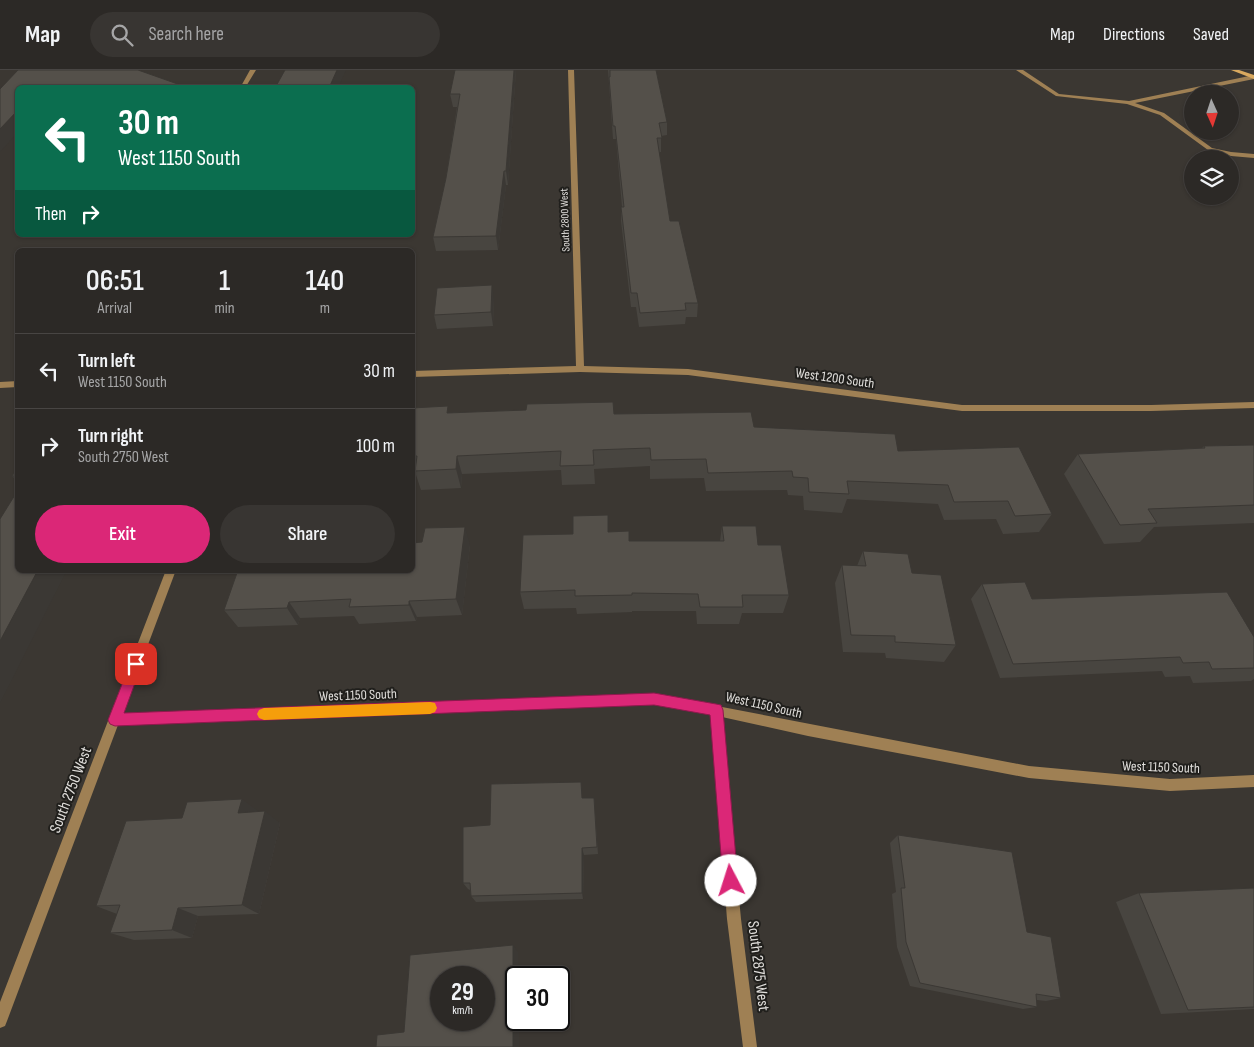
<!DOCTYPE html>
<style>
body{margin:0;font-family:"Sofia Sans Condensed",sans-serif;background:#383532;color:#f1f3f6;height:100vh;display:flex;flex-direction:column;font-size:19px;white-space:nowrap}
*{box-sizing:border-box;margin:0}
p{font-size:16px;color:#a6a6a7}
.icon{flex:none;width:28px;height:28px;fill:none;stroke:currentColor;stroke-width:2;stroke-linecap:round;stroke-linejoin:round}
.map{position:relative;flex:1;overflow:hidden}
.drawer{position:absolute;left:15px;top:178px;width:400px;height:325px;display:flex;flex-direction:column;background:#2c2926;border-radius:8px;box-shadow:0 1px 4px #0004,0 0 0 1px #484543}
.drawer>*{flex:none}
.top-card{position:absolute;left:15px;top:15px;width:400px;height:152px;border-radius:8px;box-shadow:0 1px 4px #0004,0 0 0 1px #484543;background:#0b6e4f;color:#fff;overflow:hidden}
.needle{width:32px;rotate:177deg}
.controls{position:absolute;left:1184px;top:15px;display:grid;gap:10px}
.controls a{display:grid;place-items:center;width:55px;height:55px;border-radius:50%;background:#2c2926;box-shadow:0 1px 4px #0004,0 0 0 1px #484543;font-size:25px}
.speed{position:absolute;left:430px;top:896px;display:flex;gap:10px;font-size:25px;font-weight:700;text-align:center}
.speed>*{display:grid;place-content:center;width:65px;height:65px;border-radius:50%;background:#2c2926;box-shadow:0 1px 4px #0004,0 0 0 1px #484543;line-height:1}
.speed small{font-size:12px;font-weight:400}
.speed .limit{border:2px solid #111;border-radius:8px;background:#fff;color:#111}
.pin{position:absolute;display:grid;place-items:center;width:42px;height:42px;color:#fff;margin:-21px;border-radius:10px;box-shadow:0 2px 8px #0006}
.me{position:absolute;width:55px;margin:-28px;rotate:355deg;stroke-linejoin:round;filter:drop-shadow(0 0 4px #0008)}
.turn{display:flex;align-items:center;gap:18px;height:105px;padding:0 20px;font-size:22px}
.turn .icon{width:65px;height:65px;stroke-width:2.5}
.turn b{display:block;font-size:35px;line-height:42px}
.then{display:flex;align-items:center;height:48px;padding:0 20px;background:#0003;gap:10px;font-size:19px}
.eta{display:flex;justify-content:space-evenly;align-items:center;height:85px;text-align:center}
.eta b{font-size:30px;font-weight:600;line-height:35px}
.action{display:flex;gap:10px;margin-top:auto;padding:10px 20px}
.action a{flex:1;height:58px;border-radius:30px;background:#db2777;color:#fff;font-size:20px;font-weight:600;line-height:58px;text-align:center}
.action a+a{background:#383532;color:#f1f3f6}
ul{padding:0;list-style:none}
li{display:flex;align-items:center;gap:15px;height:75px;padding:0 20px;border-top:1px solid #484543}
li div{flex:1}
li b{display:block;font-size:19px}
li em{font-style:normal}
header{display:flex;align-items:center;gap:30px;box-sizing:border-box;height:70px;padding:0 25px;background:#2c2926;border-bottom:1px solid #484543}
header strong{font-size:24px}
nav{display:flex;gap:28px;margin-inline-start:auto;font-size:18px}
.search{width:350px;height:45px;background:#383532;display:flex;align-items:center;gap:12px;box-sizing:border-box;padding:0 18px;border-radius:28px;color:#a6a6a7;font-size:19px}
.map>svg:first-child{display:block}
</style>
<header>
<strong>Map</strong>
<div class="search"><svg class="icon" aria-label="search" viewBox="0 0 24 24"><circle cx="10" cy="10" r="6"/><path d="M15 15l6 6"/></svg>Search here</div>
<nav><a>Map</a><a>Directions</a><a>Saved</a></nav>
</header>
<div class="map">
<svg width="1254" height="977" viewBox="0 0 1254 977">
<rect width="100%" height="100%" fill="#3b3732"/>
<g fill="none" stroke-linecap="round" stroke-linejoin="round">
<path fill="#9f8054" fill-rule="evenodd" d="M1016 0H1023L1059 24 1129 31 1254 5V9L1135 33 1164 43 1212 78 1231 82 1254 84V88L1231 86 1208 80 1160 45 1127 34 1056 26Z"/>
<path fill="#9f8054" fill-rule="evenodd" d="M250 0H256L245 18H240Z
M568 0H574L584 296 688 299 962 335H1151L1254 332V338L1151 341H962L688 305 580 302 412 307V301L576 296Z
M18 311V317L0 318V312Z
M166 500H176L122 644 654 624 1029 696 1170 709 1254 705V717L1170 721 1029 708 808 666 722 647 741 849 757 977H743L727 849 711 644 654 634 118 655 7 951 5 956 0 958V932Z"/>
<path fill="#d9a95f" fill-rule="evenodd" d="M1231 0H1239L1254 5V9Z"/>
</g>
<path fill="#484540" d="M516 0 508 115H506L498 180 436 181 433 167 446 108 457 37H453L450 24Z
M608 0H656L667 52V65L661 66V82H659L670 151 698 233 697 247H686L685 254 639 257 636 237H631L621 151V137H622L616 69H613Z
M494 229 493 256 437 259 434 245Z
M412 338 450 343 614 344 754 357 898 381 1052 444 1039 462 1003 464 996 449 944 450 938 434 847 429 842 443 804 440 803 426 788 425 787 420 706 421 704 408 650 409V396L594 399 595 414 562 415 561 400 462 404 461 418 421 420 416 405H412Z
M1254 375V453L1154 457 1140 472 1104 474 1064 404 1078 384 1202 378 1204 376Z
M18 397V412L12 406Z
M722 456 758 475 789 525 783 543H742L739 554H697L696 541H632V542L577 544 576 538 524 539 520 522 573 464 608 462 629 471H720Z
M470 475 462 545 417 547 416 551 359 554 354 546 300 548 298 555 238 557 224 540Z
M863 481 912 503 956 575 944 592 886 588 885 583 843 582 835 513 842 495 857 496Z
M982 514 1032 529 1254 567V609L1251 611 1193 613 1190 606 1165 607 1162 601 1000 608 971 529Z
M582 728H594L598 784 584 785 583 829 476 832 471 826 470 820 468 819 463 813 490 755Z
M258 741 280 753 259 844 198 846 192 868 134 870 110 863 117 844 96 836 182 748Z
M898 765 1027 862 1061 928 1046 931 1037 930V937L1023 939 910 916 897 877 892 824 896 822 890 773Z
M1254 818V939L1161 944 1116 832 1139 823Z"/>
<path fill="#3b3834" d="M337 0H346L338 18H329Z
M514 0H516L508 115 506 101Z
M18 40V62L0 82V59Z
M504 101 506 115 498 180 496 166Z
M492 215 494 229 493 256 491 242Z
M457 386 462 404 461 418 456 399Z
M465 457 470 475 462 545 456 529Z
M38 500H67L0 633V571Z
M409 531 417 547 416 551 409 535Z
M289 532 300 548 298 555 287 538Z
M242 729 258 741 254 755 238 743Z
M265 741 280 753 259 844 242 835Z
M582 778 584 785 583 829 582 823Z
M178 838 198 846 192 868 172 860Z
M513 875 518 882V908H516V950H519V977H513Z"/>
<path fill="#54504a" stroke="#3b3834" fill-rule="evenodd" d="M18 0H138L189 18H18V40L0 59V19Z
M285 0H337L329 18H275Z
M455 0H514L506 101H504L496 166 433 167 446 108 460 24H450Z
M610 0H656L667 52 659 53 662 68H657L670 151H679L698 233H685L686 240 640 243 637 223H631L621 137H624L615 56H613L609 7H610Z
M492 215 491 242 434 245 437 218Z
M613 332 614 344 751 342 754 357 895 364 898 381 1019 377 1052 444 1015 446 1008 431 954 432 948 415 847 411 849 424 809 422 808 408 793 407 792 401 708 403 706 389 651 390 650 378 593 380 594 395 560 396 561 381 457 386 456 399 415 401 417 386H412V338L448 336 447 343 526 340 527 334Z
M1254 375V435L1148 439 1157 453 1120 455 1078 384 1205 378 1204 376Z
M18 397V406H12Z
M18 420V500H38L0 571V449Z
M608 445V462L629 461V471H724L722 456H756L758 475H781L789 525H742L743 537H700L698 524 632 523V525L575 526V520L520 522 523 465 573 464V446Z
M465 457 456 529 409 531V535L349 537 351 529 289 532 287 538 224 540 238 500H412V473L422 472 425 458Z
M863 481 908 484 912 503 941 505 956 575 895 572V566L851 565 842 495 866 496Z
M1025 512 1032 529 1227 522 1254 567V598L1212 599 1209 592 1183 593 1180 587 1013 594 982 514Z
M581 712 582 728H594L597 777 582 778V823L471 826 470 813H463V757L490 755 491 714Z
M242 729 238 743 265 741 242 835 178 838 172 860 110 863 120 835 96 836 126 751 182 748 187 732Z
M898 765 1012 782 1027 862 1051 867 1061 928 1036 924 1037 937 920 913 906 872 901 818H905Z
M1254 818V937L1188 940 1139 823Z
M513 875V977H376L377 965 404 962 410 885ZM441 908H484V950H441Z"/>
<path fill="#db2777" stroke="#8e194d" d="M136 588 140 590 142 594 124 643 654 623 716 634 721 635 723 640 738 811 736 816 731 818 726 816 723 811 710 645 654 635 115 656 110 654 108 650 130 594 131 590Z"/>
<path fill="#f59e0b" d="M430 632 435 633 437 638 435 642 430 644 264 650 259 648 257 644 259 640 264 638Z"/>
<g text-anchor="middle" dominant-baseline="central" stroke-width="4" stroke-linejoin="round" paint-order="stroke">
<g font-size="11" fill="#e1dfdc" stroke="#201f1c">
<text transform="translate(565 150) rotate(-92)">South 2800 West</text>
</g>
<g font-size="14" fill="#e1dfdc" stroke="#201f1c">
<text transform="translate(835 308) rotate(8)">West 1200 South</text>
<text transform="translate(358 625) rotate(-2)">West 1150 South</text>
<text transform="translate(764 635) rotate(13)">West 1150 South</text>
<text transform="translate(1161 697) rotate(2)">West 1150 South</text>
</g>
<g font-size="16" fill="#e1dfdc" stroke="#201f1c">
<text transform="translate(71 720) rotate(-69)">South 2750 West</text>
<text transform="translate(758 896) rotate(83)">South 2875 West</text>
</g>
</g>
</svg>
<div class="controls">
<a><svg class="needle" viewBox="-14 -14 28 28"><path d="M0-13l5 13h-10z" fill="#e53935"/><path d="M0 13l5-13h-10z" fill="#a6a6a7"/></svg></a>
<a><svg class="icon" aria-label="layers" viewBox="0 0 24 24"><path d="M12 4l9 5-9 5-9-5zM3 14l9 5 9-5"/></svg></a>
</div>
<div class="speed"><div>29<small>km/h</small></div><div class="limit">30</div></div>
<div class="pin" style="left:136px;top:594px;background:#d93025"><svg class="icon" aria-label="arrive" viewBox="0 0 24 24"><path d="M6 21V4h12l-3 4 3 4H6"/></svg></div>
<svg class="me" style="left:731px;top:811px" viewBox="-20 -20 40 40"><circle r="19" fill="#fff"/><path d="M0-13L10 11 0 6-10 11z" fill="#db2777"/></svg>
<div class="top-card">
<div class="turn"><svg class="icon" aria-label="left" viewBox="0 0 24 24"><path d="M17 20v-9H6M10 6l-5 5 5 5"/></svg><div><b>30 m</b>West 1150 South</div></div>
<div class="then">Then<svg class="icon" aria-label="right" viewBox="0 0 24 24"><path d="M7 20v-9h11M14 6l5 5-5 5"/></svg></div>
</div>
<section class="drawer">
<div class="eta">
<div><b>06:51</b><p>Arrival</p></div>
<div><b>1</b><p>min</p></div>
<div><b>140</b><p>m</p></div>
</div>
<ul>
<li><svg class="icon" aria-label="left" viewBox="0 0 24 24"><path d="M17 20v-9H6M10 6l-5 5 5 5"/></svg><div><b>Turn left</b><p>West 1150 South</p></div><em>30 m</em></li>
<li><svg class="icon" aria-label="right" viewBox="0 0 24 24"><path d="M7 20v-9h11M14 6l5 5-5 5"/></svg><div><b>Turn right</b><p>South 2750 West</p></div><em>100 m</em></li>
</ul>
<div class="action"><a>Exit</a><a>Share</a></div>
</section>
</div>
